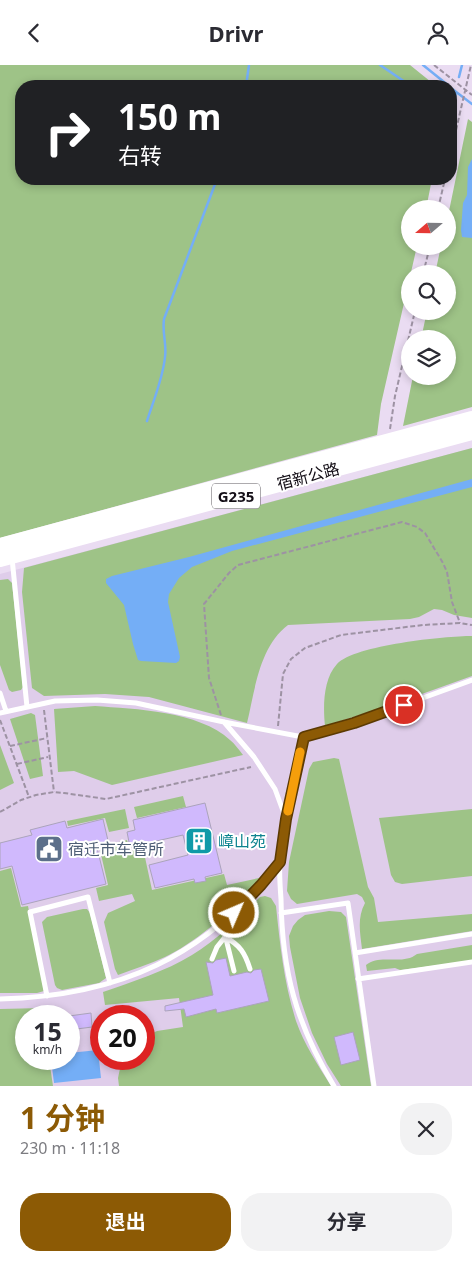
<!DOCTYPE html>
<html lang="zh">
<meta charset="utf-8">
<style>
body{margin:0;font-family:"Noto Sans","Noto Sans SC",sans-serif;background:#f2f2f3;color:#2b2b33;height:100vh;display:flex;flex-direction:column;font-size:19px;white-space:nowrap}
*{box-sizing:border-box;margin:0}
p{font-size:16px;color:#7c7c81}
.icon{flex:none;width:28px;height:28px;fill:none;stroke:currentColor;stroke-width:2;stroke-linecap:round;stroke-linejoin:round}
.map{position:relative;height:1021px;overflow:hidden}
.details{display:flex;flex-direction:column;background:#fff;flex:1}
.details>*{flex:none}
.guide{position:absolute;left:15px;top:15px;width:442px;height:105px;border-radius:20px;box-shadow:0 2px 8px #0003;background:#202124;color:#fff;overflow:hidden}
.needle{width:32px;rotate:250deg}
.buttons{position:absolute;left:401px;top:135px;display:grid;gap:10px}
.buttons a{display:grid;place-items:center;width:55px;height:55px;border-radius:50%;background:#fff;box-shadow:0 2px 8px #0003;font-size:25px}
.speed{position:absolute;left:15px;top:940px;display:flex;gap:10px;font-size:25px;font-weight:700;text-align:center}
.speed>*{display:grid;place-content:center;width:65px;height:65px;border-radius:50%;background:#fff;box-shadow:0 2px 8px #0003;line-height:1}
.speed small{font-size:12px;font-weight:400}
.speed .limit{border:8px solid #d22;background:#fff;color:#111}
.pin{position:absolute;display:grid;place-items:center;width:42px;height:42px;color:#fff;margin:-21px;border:2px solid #fff;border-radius:50%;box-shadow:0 1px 5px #0007}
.me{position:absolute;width:55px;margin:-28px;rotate:45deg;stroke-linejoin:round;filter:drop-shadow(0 0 4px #0008)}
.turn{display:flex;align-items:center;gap:18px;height:105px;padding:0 20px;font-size:22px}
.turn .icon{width:65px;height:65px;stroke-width:2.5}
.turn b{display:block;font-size:35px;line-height:42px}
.round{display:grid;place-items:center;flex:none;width:52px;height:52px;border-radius:20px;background:#f2f2f3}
.head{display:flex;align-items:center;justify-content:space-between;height:85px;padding:0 20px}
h1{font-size:30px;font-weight:700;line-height:38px;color:#8c5a05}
.action{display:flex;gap:10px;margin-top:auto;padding:10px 20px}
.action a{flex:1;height:58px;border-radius:20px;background:#8c5a05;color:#fff;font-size:20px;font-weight:700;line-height:58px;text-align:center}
.action a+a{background:#f2f2f3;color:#2b2b33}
header{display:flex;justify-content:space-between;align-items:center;height:65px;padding:0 20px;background:#fff;font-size:22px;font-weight:700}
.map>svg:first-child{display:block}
</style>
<header><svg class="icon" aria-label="back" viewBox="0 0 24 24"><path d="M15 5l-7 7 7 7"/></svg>Drivr<svg class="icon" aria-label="person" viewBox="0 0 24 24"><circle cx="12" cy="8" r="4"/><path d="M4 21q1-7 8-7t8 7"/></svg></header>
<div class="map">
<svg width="472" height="1021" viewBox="0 0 472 1021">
<rect width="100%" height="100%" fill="#eadcf2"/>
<path fill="#dfcdea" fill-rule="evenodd" d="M472 383V1021H0V509ZM26 951H69V994H26ZM101 951H144V994H101Z"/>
<path fill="#9ec387" d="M0 0H410L436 21H21V114H432L426 144H410V181H417L381 339 377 370 0 473Z
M468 54 472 57V342L403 361 413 311H448V274H421L427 246H448V209H435L441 181H448V151Z
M472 383V553L454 550 442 545 434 544 419 552 410 554 288 560C259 582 255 625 247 658L149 632 105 629 44 631 32 623 22 527 24 503Z
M8 514 12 518 23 622 21 625 12 627 9 625 0 600V515Z
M472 571V611L394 639 325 661C323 642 323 614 337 599 355 580 445 571 472 571Z
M95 641C135 644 199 646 230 675 235 679 239 685 243 690L112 720 74 706 58 707 54 644Z
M31 648 35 650 43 711 30 714 10 654Z
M0 680 14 718 0 725Z
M334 693 339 694 368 822 374 833 378 857 472 849V866L362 884C360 867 357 853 365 838L362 832 357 829 297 839 291 834 287 826 289 797 309 704 313 697Z
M183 731 186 742 137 753 134 742Z
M125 744 129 763 109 767 105 753 68 761 67 756Z
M472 744V811L402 819 395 817 391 810 379 753Z
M127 775 130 786 143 783 152 825 224 809 227 820 259 813 266 808C249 834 192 880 165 892 150 899 133 904 118 910L115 904 104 857 108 848 135 836 132 829 99 836 96 823 108 820 100 785 111 783 110 779Z
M11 803 21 842 28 841 44 926 37 928H0V806Z
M265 831 271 833 276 841C280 880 284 918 296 956 304 979 318 1000 331 1021H119L118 1013 122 994H144V972L157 966 183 962 179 933 105 940 103 927C132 917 166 906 192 890 218 874 239 853 260 832Z
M83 844H87L90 848 106 913 99 918 62 925 57 923 55 920 42 857 47 852Z
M329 846 341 847 346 852 371 1021H341L327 999 312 968 300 933 290 882 289 871 293 861 298 855 305 850Z
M472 880V896L400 905 395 903 367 906 366 900C380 888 402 901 417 889Z
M43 943 44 951H26V994H49L53 1021H0V944Z"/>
<path fill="#74aef6" d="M472 94V173L462 172 461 165 463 138 467 130 468 102Z
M472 414V422L232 486 192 502 179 513 169 529 168 537 180 592 179 596 176 598 141 596 138 595 133 579 124 540 106 518V514L112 511 189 492Z
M98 985 101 1013 54 1018 51 994H69V988Z"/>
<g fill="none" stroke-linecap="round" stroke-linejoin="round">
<path stroke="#74aef6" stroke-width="2.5" d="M380 0 411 21
M423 0 449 21
M459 12 462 0
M246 21 249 0
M451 23 472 39
M451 41 454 40 456 27
M147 356C153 337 163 313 165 292 167 279 162 269 164 254L217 114"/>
</g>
<path fill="#d0b9fd" stroke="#aba4bb" d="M205 738 222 808 205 812 206 816 195 818 194 814 155 823 149 800 188 790 183 770 130 782 127 767 135 765 133 755Z
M103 754 109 780 97 783 106 819 22 840 12 801 0 804V778L32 770 30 765 65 756 67 763Z
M226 893 230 911 247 907 251 908 254 905 261 904 269 936 217 948 216 944 186 952 184 944 165 946V941L213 930 206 897 213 898 216 895Z
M91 948 92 962 69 965V951Z
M353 967 360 995 341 1000 334 972Z"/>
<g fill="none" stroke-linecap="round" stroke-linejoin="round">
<path stroke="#9d92a3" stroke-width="2" stroke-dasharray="5 2.5" stroke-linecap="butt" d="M434 0 472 30
M451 87 471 0
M438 144 445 114
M423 209 430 181
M390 364 395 331 415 246
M44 645 54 727
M221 650 209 613 204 539 229 508 238 500 402 457 417 462 425 468 443 498 447 507 452 537 460 558
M0 655 29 732
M278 661 283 609 291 594 305 583 341 570 423 560 460 558 472 560
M10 681 47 673
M17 699 48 692
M0 747 21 735 36 730 54 727 64 728 106 734 251 702"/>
<path stroke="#fff" stroke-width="5" d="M12 493 27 642
M0 628 6 646
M0 648 55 636 97 635 136 638 224 657 303 672 354 658 472 615
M224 657 254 692 275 724 286 754
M303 672C296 713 284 754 280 795 279 808 280 821 281 834 282 906 296 959 334 1021
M281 848 348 838 374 1021
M222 858 234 906
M355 888 472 869
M212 894 217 882 225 872C240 880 245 888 250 904
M358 914 472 897
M47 931 30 847 88 832 110 918
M0 934C120 931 205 892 280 797"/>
<path stroke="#fff" stroke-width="16" d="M0 481 472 354
M0 494 472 367"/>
</g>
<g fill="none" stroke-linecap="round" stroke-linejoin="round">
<defs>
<path id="route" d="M234 848 261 820 280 797 286 754 304 672 354 658 404 640"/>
</defs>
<use href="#route" stroke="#5b3a03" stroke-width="12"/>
<use href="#route" stroke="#8c5a05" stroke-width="9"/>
<path stroke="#f59e0b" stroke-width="9" d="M288 746 300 687"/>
</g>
<defs>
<symbol id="building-square" viewBox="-11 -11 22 22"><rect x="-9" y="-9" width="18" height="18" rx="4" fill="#0f9aa8" stroke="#fff"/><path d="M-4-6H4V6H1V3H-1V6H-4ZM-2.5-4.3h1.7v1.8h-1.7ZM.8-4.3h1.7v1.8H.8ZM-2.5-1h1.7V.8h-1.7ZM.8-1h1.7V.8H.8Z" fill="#fff"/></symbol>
<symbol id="civic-square" viewBox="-11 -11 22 22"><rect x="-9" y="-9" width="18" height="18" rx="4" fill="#5c6f8a" stroke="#fff"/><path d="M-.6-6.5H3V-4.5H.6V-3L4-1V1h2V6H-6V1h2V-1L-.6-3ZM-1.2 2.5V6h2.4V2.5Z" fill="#fff"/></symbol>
</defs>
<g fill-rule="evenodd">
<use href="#building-square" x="183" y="760" width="32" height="32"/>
<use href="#civic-square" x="33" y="768" width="32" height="32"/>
</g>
<g text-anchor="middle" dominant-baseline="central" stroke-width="4" stroke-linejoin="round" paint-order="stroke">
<rect fill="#fff" stroke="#5a565c" stroke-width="1" x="212" y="418.5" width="48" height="25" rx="4"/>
<g font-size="15" font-weight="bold" fill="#130e16">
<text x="236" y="431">G235</text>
</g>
<g font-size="16" fill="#130e16" stroke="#fff">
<text transform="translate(308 411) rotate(-15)">宿新公路</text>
</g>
<g font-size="16" fill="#0d838f" stroke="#fff" text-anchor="start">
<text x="218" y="776">嶂山苑</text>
</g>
<g font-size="16" fill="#4e5e75" stroke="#fff" text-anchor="start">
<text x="68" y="784">宿迁市车管所</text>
</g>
</g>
</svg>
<div class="buttons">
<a><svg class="needle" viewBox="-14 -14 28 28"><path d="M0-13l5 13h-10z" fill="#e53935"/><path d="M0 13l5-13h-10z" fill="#7c7c81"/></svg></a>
<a><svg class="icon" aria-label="search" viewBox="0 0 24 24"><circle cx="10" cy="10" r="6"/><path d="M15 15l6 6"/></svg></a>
<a><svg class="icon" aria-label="layers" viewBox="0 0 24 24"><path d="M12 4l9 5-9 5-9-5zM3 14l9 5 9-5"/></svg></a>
</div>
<div class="speed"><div>15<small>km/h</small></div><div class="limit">20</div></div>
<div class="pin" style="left:404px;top:640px;background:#d93025"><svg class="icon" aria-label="arrive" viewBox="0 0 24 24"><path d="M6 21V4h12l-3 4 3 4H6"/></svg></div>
<svg class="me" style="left:234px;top:848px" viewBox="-20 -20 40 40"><circle r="17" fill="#8c5a05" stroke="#fff" stroke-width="3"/><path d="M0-11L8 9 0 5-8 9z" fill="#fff"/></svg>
<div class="guide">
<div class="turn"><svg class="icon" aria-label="right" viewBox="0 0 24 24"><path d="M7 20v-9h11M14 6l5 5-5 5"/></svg><div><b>150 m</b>右转</div></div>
</div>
</div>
<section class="details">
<div class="head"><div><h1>1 分钟</h1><p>230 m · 11:18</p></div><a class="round"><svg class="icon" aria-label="close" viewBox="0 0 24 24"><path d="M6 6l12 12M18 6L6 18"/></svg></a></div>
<div class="action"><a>退出</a><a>分享</a></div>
</section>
